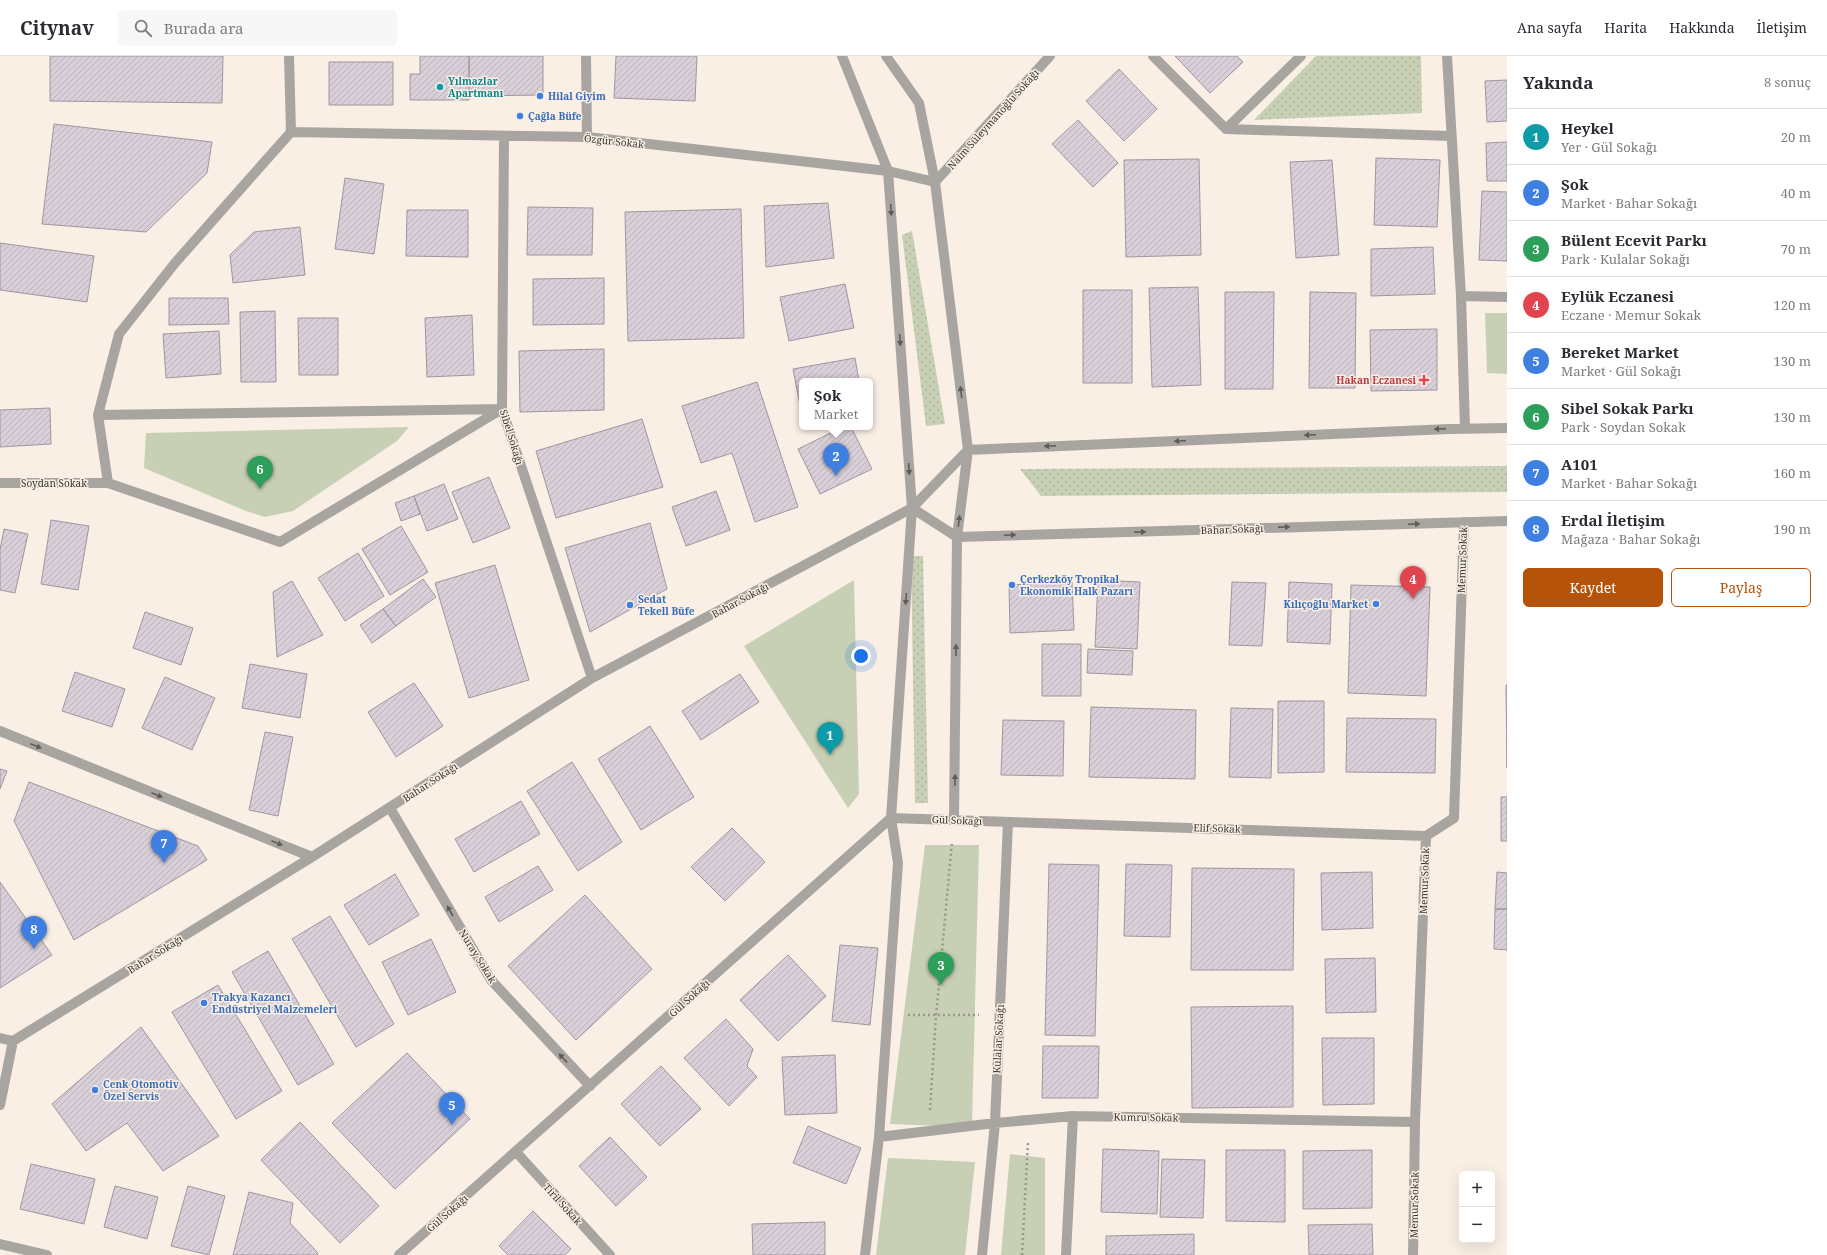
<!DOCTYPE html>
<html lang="tr">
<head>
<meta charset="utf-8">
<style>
	body { margin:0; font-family:"Noto Serif",serif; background:#f7f7f7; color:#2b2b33 }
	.controls { position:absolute; right:12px; bottom:12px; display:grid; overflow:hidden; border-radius:6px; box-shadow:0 4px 16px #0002 }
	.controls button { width:36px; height:36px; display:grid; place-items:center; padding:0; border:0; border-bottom:1px solid #e1e1e2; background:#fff; color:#2b2b33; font:20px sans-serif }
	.you { position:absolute; left:861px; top:600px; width:14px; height:14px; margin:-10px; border:3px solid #fff; border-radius:50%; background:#1a73e8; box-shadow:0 0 0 6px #1a73e833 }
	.badge { display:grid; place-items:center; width:26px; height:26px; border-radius:50%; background:#b45309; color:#fff; font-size:13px; font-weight:700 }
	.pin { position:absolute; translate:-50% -33px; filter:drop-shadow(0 1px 2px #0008) }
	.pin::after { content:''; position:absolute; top:21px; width:14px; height:12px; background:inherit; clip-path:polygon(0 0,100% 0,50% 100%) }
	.popup { position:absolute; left:799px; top:322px; width:74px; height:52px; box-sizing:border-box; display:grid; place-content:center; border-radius:6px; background:#fff; filter:drop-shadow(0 1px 3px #0005); font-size:13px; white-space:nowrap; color:#7c7c81 }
	.popup b { font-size:15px; color:#2b2b33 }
	.popup::after { content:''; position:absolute; left:50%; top:100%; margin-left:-8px; border:8px solid transparent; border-top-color:#fff }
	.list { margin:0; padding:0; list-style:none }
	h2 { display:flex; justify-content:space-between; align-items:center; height:52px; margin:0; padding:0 16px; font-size:17px }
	h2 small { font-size:13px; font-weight:400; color:#7c7c81 }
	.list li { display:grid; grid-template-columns:26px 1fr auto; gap:12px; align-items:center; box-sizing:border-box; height:56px; padding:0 16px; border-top:1px solid #e1e1e2 }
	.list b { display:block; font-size:15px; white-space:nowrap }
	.list p { margin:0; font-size:13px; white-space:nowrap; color:#7c7c81 }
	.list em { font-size:13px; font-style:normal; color:#7c7c81 }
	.actions { display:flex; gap:8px; padding:12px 16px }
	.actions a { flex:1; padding:9px 0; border:1px solid #b45309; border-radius:6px; text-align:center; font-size:14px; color:#b45309 }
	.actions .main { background:#b45309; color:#fff }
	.icon { flex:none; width:22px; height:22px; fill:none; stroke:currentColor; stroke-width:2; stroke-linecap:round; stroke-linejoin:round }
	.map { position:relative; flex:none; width:1507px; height:1199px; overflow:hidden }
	header { display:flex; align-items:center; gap:24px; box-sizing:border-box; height:56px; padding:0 20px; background:#fff; border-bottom:1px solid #e1e1e2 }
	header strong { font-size:19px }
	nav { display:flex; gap:22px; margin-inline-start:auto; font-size:14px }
	.search { width:280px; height:36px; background:#f7f7f7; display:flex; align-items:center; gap:10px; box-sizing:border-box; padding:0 14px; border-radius:6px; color:#7c7c81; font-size:15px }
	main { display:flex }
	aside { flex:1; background:#fff }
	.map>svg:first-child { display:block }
	.grass { fill:url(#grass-dots) }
	.park { fill:#c7d0b5 }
	.building { fill:url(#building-hatch); stroke:#a0969f }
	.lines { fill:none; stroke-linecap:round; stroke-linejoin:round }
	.path { stroke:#9c958d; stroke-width:2.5; stroke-dasharray:2 3; stroke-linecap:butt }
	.minor { stroke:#a8a49f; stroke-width:10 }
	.oneway { fill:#5f5b57 }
	.culture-dot { fill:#0f9aa8; stroke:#f9efe4; stroke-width:1.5 }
	.shop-dot { fill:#3f7fe0; stroke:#f9efe4; stroke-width:1.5 }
	.health-dot { fill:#e0444e; stroke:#f9efe4; stroke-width:1.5 }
	.labels { text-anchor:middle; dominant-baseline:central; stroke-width:3; stroke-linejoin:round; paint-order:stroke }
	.culture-label { font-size:10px; font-weight:bold; fill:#0d838f; stroke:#f9efe4; text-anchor:start }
	.shop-label { font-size:10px; font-weight:bold; fill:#366cbe; stroke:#f9efe4; text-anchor:start }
	.street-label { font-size:10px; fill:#383430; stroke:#f9efe4 }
	.health-label { font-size:10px; font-weight:bold; fill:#be3a42; stroke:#f9efe4; text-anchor:end }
</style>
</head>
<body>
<header>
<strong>Citynav</strong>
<div class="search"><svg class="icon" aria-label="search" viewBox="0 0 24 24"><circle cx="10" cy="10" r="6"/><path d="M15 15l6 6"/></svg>Burada ara</div>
<nav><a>Ana sayfa</a><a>Harita</a><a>Hakkında</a><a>İletişim</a></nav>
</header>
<main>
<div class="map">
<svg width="1507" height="1199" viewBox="0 0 1507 1199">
	<defs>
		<pattern id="grass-dots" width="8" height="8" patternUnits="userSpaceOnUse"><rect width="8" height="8" fill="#c7d0b5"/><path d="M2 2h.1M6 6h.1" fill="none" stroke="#acb39c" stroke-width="1.8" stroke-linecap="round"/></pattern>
		<pattern id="building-hatch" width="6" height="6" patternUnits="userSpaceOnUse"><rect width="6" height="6" fill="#d9cfd9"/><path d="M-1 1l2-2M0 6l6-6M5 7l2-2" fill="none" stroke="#bbb2bb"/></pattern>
	</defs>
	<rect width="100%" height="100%" fill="#f9efe4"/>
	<!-- grass -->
	<path class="grass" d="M 1316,0 L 1421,0 L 1422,57 L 1254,64 Z
		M 912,175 L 945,368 L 926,370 L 902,179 Z
		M 1507,410 L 1507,436 L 1041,440 L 1020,413 Z
		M 911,500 L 923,500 L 928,747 L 915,747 Z"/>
	<!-- park -->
	<path class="park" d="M 1485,257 L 1507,257 L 1507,318 L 1487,317 Z
		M 409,371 L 397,385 L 293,455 L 265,461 L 246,455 L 144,412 L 146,377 Z
		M 854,524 L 859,738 L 848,752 L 744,590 Z
		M 925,789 L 979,789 L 972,1071 L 890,1068 Z
		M 1010,1098 L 1045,1102 L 1045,1199 L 1001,1199 Z
		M 888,1102 L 975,1106 L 965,1199 L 876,1199 Z"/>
	<!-- building -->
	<path class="building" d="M 50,0 L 223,0 L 222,47 L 50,45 Z
		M 420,0 L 469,0 L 469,44 L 410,44 L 410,18 L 420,18 Z
		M 469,0 L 543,0 L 543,39 L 469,40 Z
		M 616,0 L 697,0 L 695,45 L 614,42 Z
		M 1175,0 L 1237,0 L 1243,6 L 1210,37 Z
		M 329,6 L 393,6 L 393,49 L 329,49 Z
		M 1119,13 L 1157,53 L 1124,85 L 1086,45 Z
		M 1507,24 L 1507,65 L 1487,66 L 1485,25 Z
		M 1078,64 L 1118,107 L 1093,131 L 1052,88 Z
		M 54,68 L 212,86 L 207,117 L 146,176 L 42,168 Z
		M 1507,86 L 1507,125 L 1487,125 L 1486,87 Z
		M 1376,102 L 1440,104 L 1437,171 L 1374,169 Z
		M 1199,103 L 1201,199 L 1126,201 L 1124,104 Z
		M 1332,104 L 1339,199 L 1296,202 L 1290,106 Z
		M 345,122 L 384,128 L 374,198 L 335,193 Z
		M 1482,135 L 1507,136 L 1507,205 L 1479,204 Z
		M 828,147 L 834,202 L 766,211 L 764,150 Z
		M 528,151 L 593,152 L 592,199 L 527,199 Z
		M 741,153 L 744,282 L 628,285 L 625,156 Z
		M 407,154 L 468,154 L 468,201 L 406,200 Z
		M 300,171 L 305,219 L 233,227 L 230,199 L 254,176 Z
		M 0,187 L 94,200 L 87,246 L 0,234 Z
		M 1433,191 L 1435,238 L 1371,240 L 1371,193 Z
		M 604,222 L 604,268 L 533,269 L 533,223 Z
		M 845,228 L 854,272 L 789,285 L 780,241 Z
		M 1198,231 L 1201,329 L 1152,331 L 1149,232 Z
		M 1083,234 L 1132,234 L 1132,327 L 1083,327 Z
		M 1225,236 L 1274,236 L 1273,333 L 1225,333 Z
		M 1310,236 L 1356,237 L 1355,332 L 1309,332 Z
		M 169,242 L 228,242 L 229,268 L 169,269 Z
		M 275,255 L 276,326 L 241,326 L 240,256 Z
		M 472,259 L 474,319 L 427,321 L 425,262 Z
		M 298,262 L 338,262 L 338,319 L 299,319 Z
		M 1437,273 L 1437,334 L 1371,335 L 1370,274 Z
		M 219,275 L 221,318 L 166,322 L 163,278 Z
		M 604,293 L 604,354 L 520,356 L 519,295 Z
		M 855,302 L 859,325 L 802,325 L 802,349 L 800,349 L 793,313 Z
		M 757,326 L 798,451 L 755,466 L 732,397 L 701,407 L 682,350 Z
		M 50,352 L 51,388 L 0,391 L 0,354 Z
		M 642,363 L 663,431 L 556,462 L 536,395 Z
		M 843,371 L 851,371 L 872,413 L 820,438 L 798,393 Z
		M 489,421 L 510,472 L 473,487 L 452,436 Z
		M 444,428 L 458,463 L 427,475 L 414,440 Z
		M 716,435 L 730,474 L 686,490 L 672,451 Z
		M 414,440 L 420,458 L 401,465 L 395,447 Z
		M 51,464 L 89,470 L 78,534 L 41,528 Z
		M 650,467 L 667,533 L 590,576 L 565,492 Z
		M 401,470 L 428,516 L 390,539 L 362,493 Z
		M 4,473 L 28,478 L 15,537 L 0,534 L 0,494 Z
		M 358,497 L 384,540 L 345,565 L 318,522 Z
		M 495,509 L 529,624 L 469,642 L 435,527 Z
		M 423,523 L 436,541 L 396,570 L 383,553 Z
		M 1098,524 L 1140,526 L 1137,593 L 1095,591 Z
		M 292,525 L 323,579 L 277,601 L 273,536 Z
		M 1072,526 L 1074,574 L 1010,577 L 1009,529 Z
		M 1232,526 L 1266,527 L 1262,590 L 1229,589 Z
		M 1289,526 L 1332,528 L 1330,588 L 1287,586 Z
		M 1351,529 L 1430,531 L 1426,640 L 1348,637 Z
		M 383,553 L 396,570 L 372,587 L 360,569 Z
		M 145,556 L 193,572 L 181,609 L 133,592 Z
		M 1042,588 L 1081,588 L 1081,640 L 1042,640 Z
		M 1088,593 L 1133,595 L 1132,619 L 1087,617 Z
		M 250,608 L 307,618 L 300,662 L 242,652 Z
		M 75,616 L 125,633 L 112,671 L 62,655 Z
		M 740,618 L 759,646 L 701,684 L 682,655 Z
		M 165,621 L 215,642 L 192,694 L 142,672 Z
		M 414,627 L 443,670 L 396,701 L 368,656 Z
		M 1506,629 L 1507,629 L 1507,712 Z
		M 1278,645 L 1324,645 L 1324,716 L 1278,717 Z
		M 1091,651 L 1196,654 L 1195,723 L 1089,721 Z
		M 1231,652 L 1273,653 L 1271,722 L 1229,721 Z
		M 1347,662 L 1436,663 L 1435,717 L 1346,716 Z
		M 1003,664 L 1064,665 L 1063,720 L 1001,719 Z
		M 650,670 L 694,741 L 641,774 L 598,703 Z
		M 265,676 L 293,681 L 278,760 L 249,754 Z
		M 572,706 L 622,786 L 578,815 L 527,735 Z
		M 0,713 L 7,715 L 0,733 Z
		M 29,726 L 198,790 L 207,804 L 74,884 L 14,765 Z
		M 1501,741 L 1507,741 L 1507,785 L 1501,785 Z
		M 521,745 L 540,778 L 474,816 L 455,783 Z
		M 732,772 L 765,806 L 725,845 L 691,811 Z
		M 1049,808 L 1099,809 L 1095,980 L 1045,979 Z
		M 1126,808 L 1172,809 L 1170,881 L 1124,880 Z
		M 538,810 L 553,834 L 499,866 L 485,841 Z
		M 1192,812 L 1294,813 L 1293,914 L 1191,914 Z
		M 1372,816 L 1373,872 L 1322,874 L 1321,817 Z
		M 1497,816 L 1507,817 L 1507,853 L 1495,853 Z
		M 395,818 L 419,859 L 369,889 L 344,849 Z
		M 0,826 L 52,899 L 0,932 Z
		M 585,839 L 652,913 L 576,984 L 508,910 Z
		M 1495,853 L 1507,853 L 1507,894 L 1494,893 Z
		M 330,860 L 394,968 L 356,991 L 292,883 Z
		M 431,883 L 456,936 L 408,959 L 382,906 Z
		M 840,889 L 878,892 L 870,969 L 832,965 Z
		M 268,895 L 334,1008 L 298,1029 L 232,916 Z
		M 788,899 L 826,940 L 778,985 L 740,944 Z
		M 1375,902 L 1376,956 L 1326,957 L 1325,903 Z
		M 218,929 L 282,1035 L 236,1063 L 172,956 Z
		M 1293,950 L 1293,1051 L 1192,1052 L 1191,951 Z
		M 726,963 L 753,993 L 747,1010 L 757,1021 L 729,1050 L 684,1002 Z
		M 141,971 L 219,1080 L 163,1115 L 127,1067 L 86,1095 L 52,1048 Z
		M 1322,982 L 1374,982 L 1374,1048 L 1323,1049 Z
		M 1043,990 L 1099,990 L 1098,1042 L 1042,1042 Z
		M 407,997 L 470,1063 L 395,1133 L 332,1067 Z
		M 835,999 L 837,1057 L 785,1059 L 782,1001 Z
		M 661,1010 L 701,1053 L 660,1090 L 621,1048 Z
		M 300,1066 L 379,1150 L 340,1187 L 261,1104 Z
		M 808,1070 L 861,1092 L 846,1128 L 793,1107 Z
		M 610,1081 L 647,1121 L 616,1150 L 579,1110 Z
		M 1103,1093 L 1159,1095 L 1157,1158 L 1101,1156 Z
		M 1226,1094 L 1285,1094 L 1285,1166 L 1226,1165 Z
		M 1372,1094 L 1372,1152 L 1303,1153 L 1303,1095 Z
		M 1162,1103 L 1205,1104 L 1203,1162 L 1160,1161 Z
		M 31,1108 L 95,1123 L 84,1168 L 20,1153 Z
		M 115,1130 L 158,1141 L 147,1183 L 104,1171 Z
		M 188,1130 L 225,1140 L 209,1199 L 171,1190 Z
		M 249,1136 L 293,1147 L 290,1167 L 318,1197 L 317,1199 L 233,1199 Z
		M 533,1155 L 571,1193 L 565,1199 L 508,1199 L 499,1190 Z
		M 825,1166 L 825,1199 L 753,1199 L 752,1168 Z
		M 1372,1168 L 1373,1199 L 1309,1199 L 1308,1169 Z
		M 1194,1178 L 1194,1199 L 1106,1199 L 1106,1180 Z"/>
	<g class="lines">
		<!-- path -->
		<path class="path" d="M 908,959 L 979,959
			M 930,1054 L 936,960 L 952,786
			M 1022,1199 L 1028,1085"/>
		<!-- minor -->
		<path class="minor" d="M 289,0 L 291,76
			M 586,0 L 587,81
			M 842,0 L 888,115 L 912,452 L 891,762 L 898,807 L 879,1081 L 865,1199
			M 886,0 L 919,47 L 935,126 L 968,394 L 957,481 L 954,763
			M 1153,0 L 1226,73 L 1301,0
			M 1447,0 L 1461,240 L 1465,372
			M 1226,73 L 1451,80
			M 291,76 L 175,207 L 119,278 L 98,359 L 108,427 L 280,486 L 502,353
			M 291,76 L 587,81 L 888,115 L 935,126 L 1050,0
			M 504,80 L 502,353 L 592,622
			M 1461,240 L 1507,241
			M 98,359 L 502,353
			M 0,427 L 108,427
			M 912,452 L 957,481 L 1507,465
			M 0,675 L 312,801
			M 390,752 L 491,924 L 590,1030
			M 0,982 L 13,985
			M 0,1049 L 13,985 L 312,801 L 592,622 L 912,452 L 968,394 L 1449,373 L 1507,372
			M 879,1081 L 995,1067 L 1073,1060 L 1415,1066
			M 517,1097 L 610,1199
			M 0,1188 L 47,1199
			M 399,1199 L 891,762 L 1426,780
			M 982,1199 L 995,1067 L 1008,766
			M 1066,1199 L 1073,1060
			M 1413,1199 L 1415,1066 L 1426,780 L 1454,762 L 1464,466"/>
	</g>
	<!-- one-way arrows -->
	<defs><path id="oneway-solid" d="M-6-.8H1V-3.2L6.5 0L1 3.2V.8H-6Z"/></defs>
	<g class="oneway">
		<use href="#oneway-solid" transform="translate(891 154) rotate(86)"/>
		<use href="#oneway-solid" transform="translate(900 284) rotate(86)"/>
		<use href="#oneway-solid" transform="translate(961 336) rotate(-97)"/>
		<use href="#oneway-solid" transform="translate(1440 373) rotate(177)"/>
		<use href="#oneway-solid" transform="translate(1310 379) rotate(177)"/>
		<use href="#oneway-solid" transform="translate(1180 385) rotate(177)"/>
		<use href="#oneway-solid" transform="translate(1050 390) rotate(177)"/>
		<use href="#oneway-solid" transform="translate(909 413) rotate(86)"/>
		<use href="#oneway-solid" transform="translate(959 465) rotate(-83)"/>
		<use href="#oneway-solid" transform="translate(1414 468) rotate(-2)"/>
		<use href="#oneway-solid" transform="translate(1284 471) rotate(-2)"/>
		<use href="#oneway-solid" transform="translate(1140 476) rotate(-2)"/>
		<use href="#oneway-solid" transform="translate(1010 479) rotate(-2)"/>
		<use href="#oneway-solid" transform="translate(906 543) rotate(94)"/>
		<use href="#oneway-solid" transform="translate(956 594) rotate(-89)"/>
		<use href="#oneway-solid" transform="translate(36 690) rotate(22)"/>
		<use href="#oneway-solid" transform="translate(955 724) rotate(-89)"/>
		<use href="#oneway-solid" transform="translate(157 739) rotate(22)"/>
		<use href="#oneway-solid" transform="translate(277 787) rotate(22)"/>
		<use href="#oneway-solid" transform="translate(450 855) rotate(-120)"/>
		<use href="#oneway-solid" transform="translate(563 1002) rotate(-133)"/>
	</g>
	<!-- markers -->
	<circle class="culture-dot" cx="440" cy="31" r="4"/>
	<g class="shop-dot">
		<circle cx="540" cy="40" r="4"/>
		<circle cx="520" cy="60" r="4"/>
		<circle cx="1012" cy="529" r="4"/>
		<circle cx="1376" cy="548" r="4"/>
		<circle cx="630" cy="549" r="4"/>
		<circle cx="204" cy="947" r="4"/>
		<circle cx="95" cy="1034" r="4"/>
	</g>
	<path class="health-dot" d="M1422 318h4v4h4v4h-4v4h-4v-4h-4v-4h4z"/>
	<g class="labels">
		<!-- culture labels -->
		<g class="culture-label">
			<text x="448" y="25">Yılmazlar<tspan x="448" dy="12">Apartmanı</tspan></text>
		</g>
		<!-- shop labels -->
		<g class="shop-label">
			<text x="548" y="40">Hilal Giyim</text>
			<text x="528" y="60">Çağla Büfe</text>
			<text x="1020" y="523">Çerkezköy Tropikal<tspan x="1020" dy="12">Ekonomik Halk Pazarı</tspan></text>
			<text x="638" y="543">Sedat<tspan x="638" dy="12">Tekell Büfe</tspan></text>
			<text x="1368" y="548" text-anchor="end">Kılıçoğlu Market</text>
			<text x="212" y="941">Trakya Kazancı<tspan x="212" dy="12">Endüstriyel Malzemeleri</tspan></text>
			<text x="103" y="1028">Cenk Otomotiv<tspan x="103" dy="12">Özel Servis</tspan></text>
		</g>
		<!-- street labels -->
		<g class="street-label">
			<text transform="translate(993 63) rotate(-48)">Naim Süleymanoğlu Sokağı</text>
			<text transform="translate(614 85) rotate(6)">Özgür Sokak</text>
			<text transform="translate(512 381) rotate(73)">Sibel Sokağı</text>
			<text x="54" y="427">Soydan Sokak</text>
			<text transform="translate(1232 473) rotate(-2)">Bahar Sokağı</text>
			<text transform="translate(1462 504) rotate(-88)">Memur Sokak</text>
			<text transform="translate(740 544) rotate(-28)">Bahar Sokağı</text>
			<text transform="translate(430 726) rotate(-33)">Bahar Sokağı</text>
			<text transform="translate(957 764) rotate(2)">Gül Sokağı</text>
			<text transform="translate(1217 772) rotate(2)">Elif Sokak</text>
			<text transform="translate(1424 825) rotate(-88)">Memur Sokak</text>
			<text transform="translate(155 898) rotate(-32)">Bahar Sokağı</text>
			<text transform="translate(478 900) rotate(58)">Nuray Sokak</text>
			<text transform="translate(689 942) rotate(-42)">Gül Sokağı</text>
			<text transform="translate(998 983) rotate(-87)">Kulalar Sokağı</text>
			<text transform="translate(1146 1061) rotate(1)">Kumru Sokak</text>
			<text transform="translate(563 1148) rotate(48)">Tiril Sokak</text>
			<text transform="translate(1414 1149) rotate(-89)">Memur Sokak</text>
			<text transform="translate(447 1157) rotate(-41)">Gül Sokağı</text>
		</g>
		<!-- health labels -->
		<g class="health-label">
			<text x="1416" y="324">Hakan Eczanesi</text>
		</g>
	</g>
</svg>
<div class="controls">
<button>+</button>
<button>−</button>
</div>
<div class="you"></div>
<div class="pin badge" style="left:830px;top:699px;background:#0f9aa8">1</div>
<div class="pin badge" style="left:836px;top:420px;background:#3f7fe0">2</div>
<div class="popup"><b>Şok</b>Market</div>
<div class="pin badge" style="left:941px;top:929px;background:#2e9e5b">3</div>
<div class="pin badge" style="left:1413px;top:543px;background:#e0444e">4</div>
<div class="pin badge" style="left:452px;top:1069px;background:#3f7fe0">5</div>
<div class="pin badge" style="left:260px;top:433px;background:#2e9e5b">6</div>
<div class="pin badge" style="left:164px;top:807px;background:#3f7fe0">7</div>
<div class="pin badge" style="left:34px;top:893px;background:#3f7fe0">8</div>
</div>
<aside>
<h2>Yakında<small>8 sonuç</small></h2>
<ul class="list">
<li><span class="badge" style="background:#0f9aa8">1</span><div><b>Heykel</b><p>Yer · Gül Sokağı</p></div><em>20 m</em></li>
<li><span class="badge" style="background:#3f7fe0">2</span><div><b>Şok</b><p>Market · Bahar Sokağı</p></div><em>40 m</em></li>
<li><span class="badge" style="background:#2e9e5b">3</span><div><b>Bülent Ecevit Parkı</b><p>Park · Kulalar Sokağı</p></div><em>70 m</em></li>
<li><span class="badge" style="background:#e0444e">4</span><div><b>Eylük Eczanesi</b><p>Eczane · Memur Sokak</p></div><em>120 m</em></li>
<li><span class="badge" style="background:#3f7fe0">5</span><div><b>Bereket Market</b><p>Market · Gül Sokağı</p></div><em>130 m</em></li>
<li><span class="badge" style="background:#2e9e5b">6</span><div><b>Sibel Sokak Parkı</b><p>Park · Soydan Sokak</p></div><em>130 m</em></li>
<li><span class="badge" style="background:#3f7fe0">7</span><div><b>A101</b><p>Market · Bahar Sokağı</p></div><em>160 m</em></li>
<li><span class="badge" style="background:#3f7fe0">8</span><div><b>Erdal İletişim</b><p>Mağaza · Bahar Sokağı</p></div><em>190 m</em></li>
</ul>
<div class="actions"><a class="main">Kaydet</a><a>Paylaş</a></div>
</aside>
</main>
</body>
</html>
